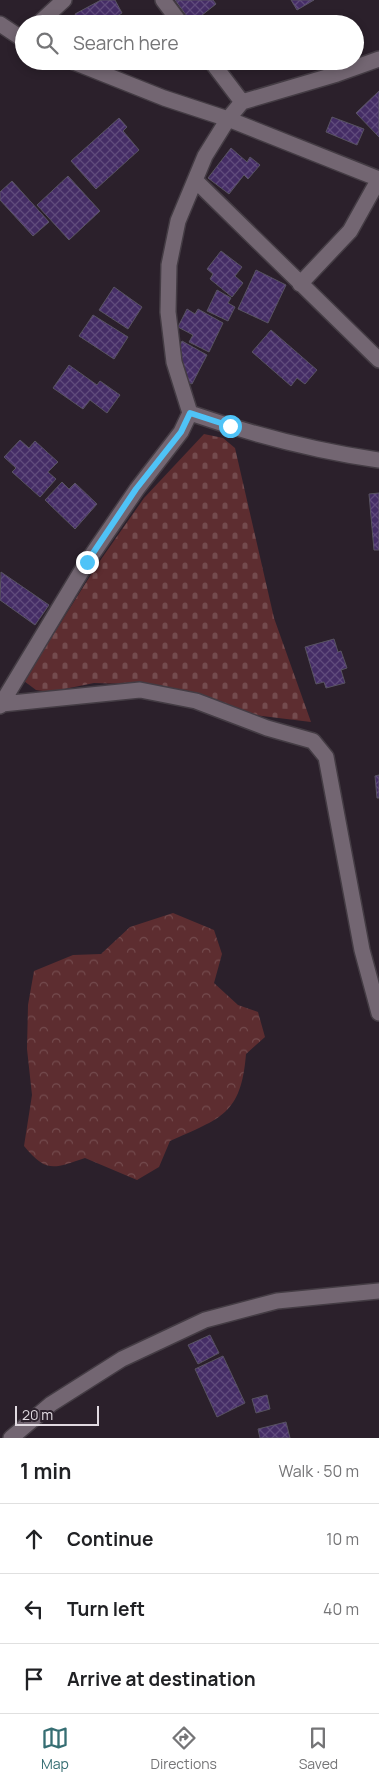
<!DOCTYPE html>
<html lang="en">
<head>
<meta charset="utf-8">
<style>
	body { margin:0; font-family:Manrope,sans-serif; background:#f2f2f2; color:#202124 }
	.scale { position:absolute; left:15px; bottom:12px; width:84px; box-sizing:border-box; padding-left:5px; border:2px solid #e1dae1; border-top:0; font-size:14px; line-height:18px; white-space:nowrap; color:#e1dae1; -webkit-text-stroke:4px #2b202b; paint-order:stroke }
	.stop { position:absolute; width:15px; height:15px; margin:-11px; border:4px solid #4fc3f7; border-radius:50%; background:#fff }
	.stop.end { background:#4fc3f7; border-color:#fff; box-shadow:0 1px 5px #0008 }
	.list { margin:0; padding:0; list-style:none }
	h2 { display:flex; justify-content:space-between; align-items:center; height:65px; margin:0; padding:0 20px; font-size:21px }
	h2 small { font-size:16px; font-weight:400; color:#757577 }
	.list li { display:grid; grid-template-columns:32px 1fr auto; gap:15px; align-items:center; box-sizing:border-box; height:70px; padding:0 20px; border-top:1px solid #e0e0e0 }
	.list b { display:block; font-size:19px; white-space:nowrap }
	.list em { font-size:16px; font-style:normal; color:#757577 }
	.icon { flex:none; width:28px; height:28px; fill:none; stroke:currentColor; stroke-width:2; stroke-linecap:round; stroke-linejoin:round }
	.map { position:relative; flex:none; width:379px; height:1438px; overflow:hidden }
	.search { position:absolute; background:#fff; box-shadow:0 2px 8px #0003; left:15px; right:15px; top:15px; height:55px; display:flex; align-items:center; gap:12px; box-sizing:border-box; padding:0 18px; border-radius:28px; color:#757577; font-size:19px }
	.sheet { height:275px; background:#fff }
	nav { display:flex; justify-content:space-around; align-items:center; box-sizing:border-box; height:70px; border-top:1px solid #e0e0e0; background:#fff; font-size:14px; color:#757577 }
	nav a { display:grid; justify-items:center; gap:2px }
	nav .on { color:#366e73 }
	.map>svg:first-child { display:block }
	.forest { fill:url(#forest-crowns) }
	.cemetery { fill:url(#cemetery-stones) }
	.building { fill:url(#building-cross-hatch); stroke:#585362 }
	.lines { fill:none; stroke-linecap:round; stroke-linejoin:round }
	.minor-casing { stroke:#443c44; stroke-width:18 }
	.minor { stroke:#736672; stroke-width:15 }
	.route { stroke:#4fc3f7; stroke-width:6 }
</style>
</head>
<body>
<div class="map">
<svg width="379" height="1438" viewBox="0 0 379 1438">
	<defs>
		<pattern id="forest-crowns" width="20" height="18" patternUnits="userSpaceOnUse" patternTransform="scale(1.25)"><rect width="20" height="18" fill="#5d2d30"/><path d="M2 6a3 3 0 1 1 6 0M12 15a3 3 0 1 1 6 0" fill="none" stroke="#744b4e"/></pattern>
		<pattern id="cemetery-stones" width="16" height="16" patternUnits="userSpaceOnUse" patternTransform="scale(1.25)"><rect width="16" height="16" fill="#5d2d30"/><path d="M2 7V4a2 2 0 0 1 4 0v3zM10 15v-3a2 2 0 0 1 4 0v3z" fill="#744b4e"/></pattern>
		<pattern id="building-cross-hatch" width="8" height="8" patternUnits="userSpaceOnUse" patternTransform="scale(1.25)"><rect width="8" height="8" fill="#452d66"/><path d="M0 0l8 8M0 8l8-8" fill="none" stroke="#604b7c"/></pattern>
	</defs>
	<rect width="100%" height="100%" fill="#2b202b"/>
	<!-- forest -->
	<path class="forest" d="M 173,913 L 214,930 L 222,954 L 214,983 L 238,1005 L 258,1012 L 265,1037 L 246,1054 C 241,1115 221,1118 170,1141 L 159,1167 L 137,1180 L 85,1158 C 54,1168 47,1174 24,1146 L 32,1095 L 27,1049 L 28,1005 L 34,971 L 73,955 L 101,954 L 130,927 Z"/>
	<!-- cemetery -->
	<path class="cemetery" d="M 204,434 L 223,438 L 235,448 L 274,618 L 311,722 L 247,714 L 129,684 L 94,683 L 50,692 L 36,690 L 24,681 L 97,565 L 144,498 Z"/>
	<!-- building -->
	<path class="building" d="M 101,0 L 115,0 L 122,13 L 112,19 L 114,24 L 80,24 L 75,14 Z
		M 175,0 L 213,0 L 216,4 L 192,23 Z
		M 291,0 L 314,0 L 297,10 Z
		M 379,91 L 379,137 L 356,113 Z
		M 332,117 L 364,129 L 357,145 L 326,132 Z
		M 119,118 L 127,127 L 123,131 L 139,150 L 96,189 L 71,161 Z
		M 231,148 L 247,162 L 250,157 L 260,165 L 248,179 L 244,175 L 229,194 L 208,178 Z
		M 68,176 L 100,211 L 69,240 L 37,205 Z
		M 12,181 L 49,222 L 33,236 L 0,200 L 0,192 Z
		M 221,251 L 242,267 L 235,276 L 243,283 L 232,297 L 210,279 L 213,274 L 207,269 Z
		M 256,270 L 286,285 L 268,323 L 238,309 Z
		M 114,287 L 142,307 L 128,329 L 99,310 Z
		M 217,290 L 231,298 L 228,303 L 235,307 L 228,321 L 207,311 Z
		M 187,309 L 195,314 L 198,309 L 223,323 L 209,352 L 189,342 L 193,335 L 178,327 Z
		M 93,315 L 128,337 L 114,359 L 79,336 Z
		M 271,330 L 317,370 L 305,384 L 297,378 L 291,386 L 252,352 Z
		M 182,341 L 207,355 L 192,384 L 186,381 L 179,348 Z
		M 69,365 L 97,385 L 100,381 L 120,395 L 107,413 L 90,400 L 83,409 L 53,388 Z
		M 20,440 L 29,448 L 35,441 L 58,462 L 48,472 L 56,479 L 40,497 L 12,472 L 16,468 L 4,457 Z
		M 62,482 L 69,489 L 75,483 L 97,504 L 75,529 L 45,500 Z
		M 379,493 L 379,550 L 374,550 L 369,494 Z
		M 1,572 L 49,605 L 35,625 L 0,600 Z
		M 334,639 L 338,652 L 341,651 L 347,668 L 341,670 L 345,683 L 326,688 L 324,682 L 316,684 L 305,647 Z
		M 379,775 L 379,798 L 377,798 L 375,776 Z
		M 210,1335 L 219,1353 L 198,1364 L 188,1345 Z
		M 223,1356 L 245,1403 L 217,1417 L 195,1369 Z
		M 267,1395 L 270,1409 L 256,1413 L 252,1399 Z
		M 286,1422 L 290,1438 L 260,1438 L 258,1429 Z"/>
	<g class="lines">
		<!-- minor casing -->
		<g class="minor-casing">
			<path id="minor" d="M 163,0 L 181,24
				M 0,24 L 24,40
				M 38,24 L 64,0
				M 71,61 L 164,98 L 228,119 L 379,179
				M 211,61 L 242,102
				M 195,180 L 379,360
				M 300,284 L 350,231 L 379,179
				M 190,413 C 251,434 315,451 379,460
				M 2,704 L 140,690 L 196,701 L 267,728 L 313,741 L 326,757 L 362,950 L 379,1013
				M 0,706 L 87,562 L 137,489 L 181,432 L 190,413 L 174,362 L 168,312 L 169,265 L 178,221 L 205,156 L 228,119 L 242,102 L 337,74 L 379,59
				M 11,1438 L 51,1404 L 122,1359 L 205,1320 L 277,1301 L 379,1291"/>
		</g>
		<!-- minor -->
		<use href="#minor" class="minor"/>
	</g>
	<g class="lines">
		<!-- route -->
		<path class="route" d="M 87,562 L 136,489 L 181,432 L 190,413 L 230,426"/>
	</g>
</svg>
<div class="scale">20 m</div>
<div class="stop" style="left:230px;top:426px"></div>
<div class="stop end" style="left:87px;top:562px"></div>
<div class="search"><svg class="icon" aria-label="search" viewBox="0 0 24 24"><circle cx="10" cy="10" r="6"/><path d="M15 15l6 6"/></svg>Search here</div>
</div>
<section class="sheet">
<h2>1 min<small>Walk · 50 m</small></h2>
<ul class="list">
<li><svg class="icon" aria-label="ahead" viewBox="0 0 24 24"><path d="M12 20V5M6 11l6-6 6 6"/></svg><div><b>Continue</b></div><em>10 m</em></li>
<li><svg class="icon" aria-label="left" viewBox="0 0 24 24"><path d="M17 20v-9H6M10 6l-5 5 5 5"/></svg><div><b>Turn left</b></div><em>40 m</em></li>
<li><svg class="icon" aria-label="arrive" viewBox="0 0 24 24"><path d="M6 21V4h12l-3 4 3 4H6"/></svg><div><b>Arrive at destination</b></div></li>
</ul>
</section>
<nav>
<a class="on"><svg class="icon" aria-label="map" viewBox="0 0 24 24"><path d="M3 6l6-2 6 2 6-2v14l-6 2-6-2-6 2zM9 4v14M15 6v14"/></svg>Map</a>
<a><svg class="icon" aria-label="directions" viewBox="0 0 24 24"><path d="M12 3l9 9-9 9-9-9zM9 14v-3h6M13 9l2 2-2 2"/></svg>Directions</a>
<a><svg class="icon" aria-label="saved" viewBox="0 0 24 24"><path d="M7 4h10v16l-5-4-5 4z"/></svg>Saved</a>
</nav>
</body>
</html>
